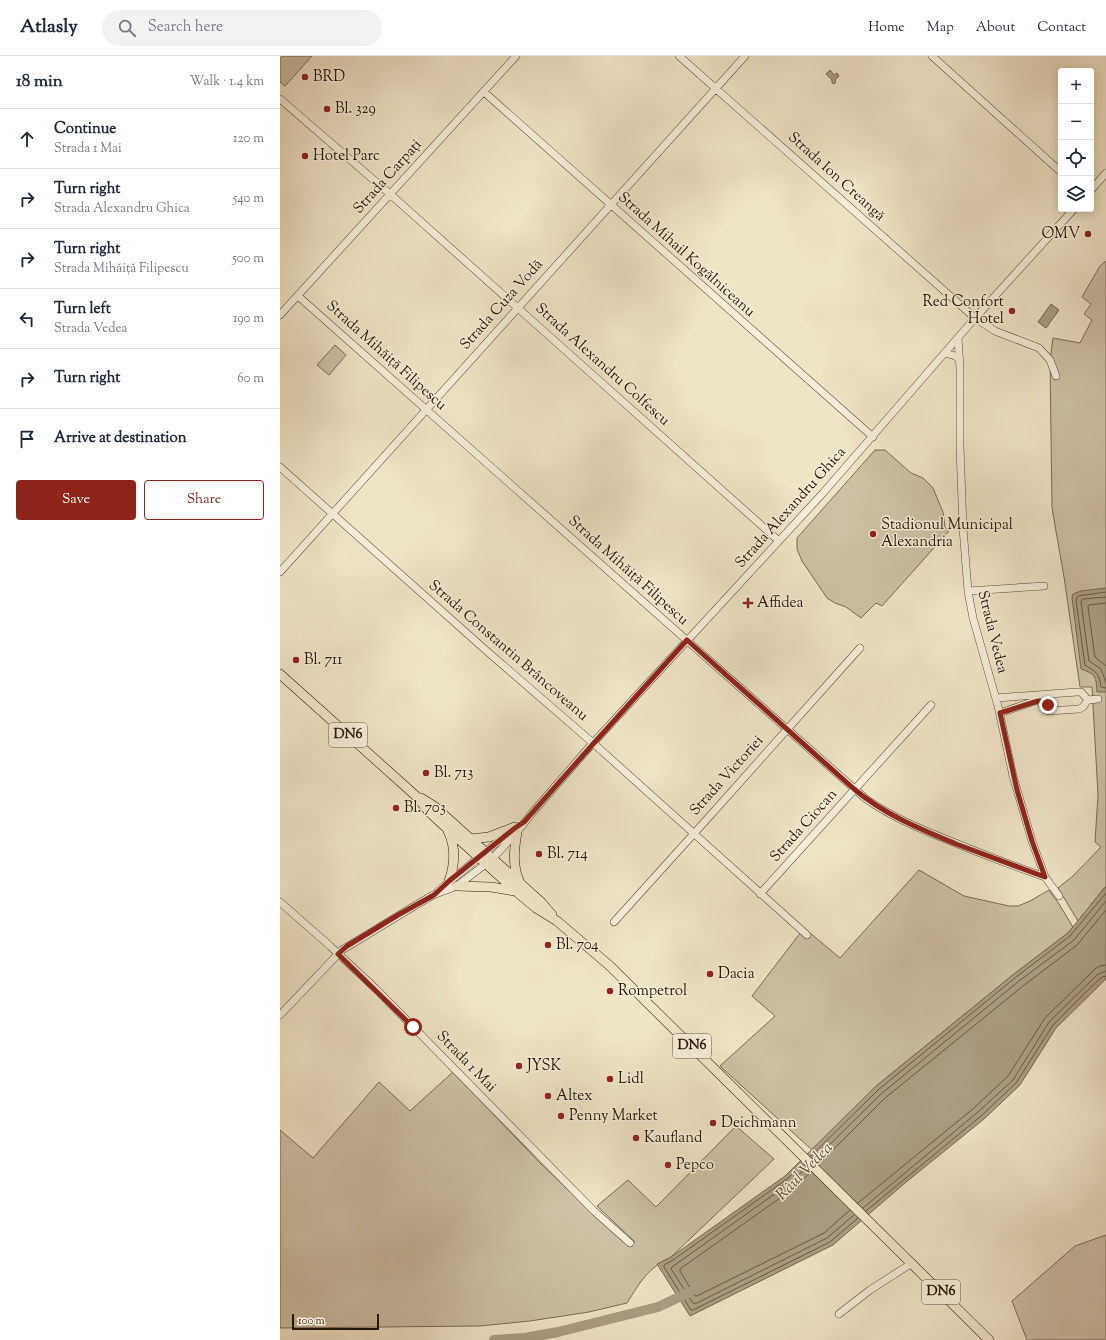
<!DOCTYPE html>
<html lang="en">
<head>
<meta charset="utf-8">
<style>
	body { margin:0; font-family:"Sorts Mill Goudy",serif; background:#f2f2f3; color:#1f2937 }
	.controls { position:absolute; right:12px; top:12px; display:grid; overflow:hidden; border-radius:4px; box-shadow:0 2px 10px #0003 }
	.controls button { width:36px; height:36px; display:grid; place-items:center; padding:0; border:0; border-bottom:1px solid #e0e1e3; background:#fff; color:#1f2937; font:20px sans-serif }
	.scale { position:absolute; left:12px; bottom:10px; width:87px; box-sizing:border-box; padding-left:4px; border:2px solid #261708; border-top:0; font-size:11px; line-height:14px; white-space:nowrap; color:#261708; -webkit-text-stroke:3px #f4edda; paint-order:stroke }
	.stop { position:absolute; width:12px; height:12px; margin:-9px; border:3px solid #8f2418; border-radius:50%; background:#fff }
	.stop.end { background:#8f2418; border-color:#fff; box-shadow:0 1px 4px #0008 }
	.list { margin:0; padding:0; list-style:none }
	h2 { display:flex; justify-content:space-between; align-items:center; height:52px; margin:0; padding:0 16px; font-size:17px }
	h2 small { font-size:13px; font-weight:400; color:#747a83 }
	.list li { display:grid; grid-template-columns:26px 1fr auto; gap:12px; align-items:center; box-sizing:border-box; height:60px; padding:0 16px; border-top:1px solid #e0e1e3 }
	.list b { display:block; font-size:15px; white-space:nowrap }
	.list p { margin:0; font-size:13px; white-space:nowrap; color:#747a83 }
	.list em { font-size:13px; font-style:normal; color:#747a83 }
	.actions { display:flex; gap:8px; padding:12px 16px }
	.actions a { flex:1; padding:9px 0; border:1px solid #8f2418; border-radius:4px; text-align:center; font-size:14px; color:#8f2418 }
	.actions .main { background:#8f2418; color:#fff }
	.icon { flex:none; width:22px; height:22px; fill:none; stroke:currentColor; stroke-width:2; stroke-linecap:round; stroke-linejoin:round }
	.map { position:relative; flex:none; width:826px; height:1284px; overflow:hidden }
	header { display:flex; align-items:center; gap:24px; box-sizing:border-box; height:56px; padding:0 20px; background:#fff; border-bottom:1px solid #e0e1e3 }
	header strong { font-size:19px }
	nav { display:flex; gap:22px; margin-inline-start:auto; font-size:14px }
	.search { width:280px; height:36px; background:#f2f2f3; display:flex; align-items:center; gap:10px; box-sizing:border-box; padding:0 14px; border-radius:22px; color:#747a83; font-size:15px }
	main { display:flex }
	aside { flex:1; background:#fff }
	.map>svg:first-child { display:block }
	.green { fill:#ccc1a6; stroke:#796c57 }
	.water { fill:#aa9e85; stroke:#756853 }
	.lines { fill:none; stroke-linecap:round; stroke-linejoin:round }
	.shore { stroke:#685a46; stroke-width:1 }
	.river { stroke:#aa9e85; stroke-width:10 }
	.minor-casing { stroke:#584a38; stroke-width:8 }
	.major-casing { stroke:#261708; stroke-width:10 }
	.minor { stroke:#f4edda; stroke-width:7 }
	.major { stroke:#eee4c6; stroke-width:9 }
	.route { stroke:#8f2418; stroke-width:5 }
	.poi-dot { fill:#8f2418; stroke:#f4edda; stroke-width:1.5 }
	.labels { text-anchor:middle; dominant-baseline:central; stroke-width:3; stroke-linejoin:round; paint-order:stroke }
	.shield { fill:#f4edda; stroke:#645747; stroke-width:1 }
	.shield-label { font-size:14px; font-weight:bold; fill:#261708 }
	.poi-label { font-size:15px; fill:#261708; stroke:#f4edda; text-anchor:start }
	.street-label { font-size:15px; fill:#261708; stroke:#f4edda }
	.water-label { font-size:16px; font-style:italic; fill:#5b4d3a; stroke:#f4edda }
</style>
</head>
<body>
<header>
<strong>Atlasly</strong>
<div class="search"><svg class="icon" aria-label="search" viewBox="0 0 24 24"><circle cx="10" cy="10" r="6"/><path d="M15 15l6 6"/></svg>Search here</div>
<nav><a>Home</a><a>Map</a><a>About</a><a>Contact</a></nav>
</header>
<main>
<aside>
<h2>18 min<small>Walk · 1.4 km</small></h2>
<ul class="list">
<li><svg class="icon" aria-label="ahead" viewBox="0 0 24 24"><path d="M12 20V5M6 11l6-6 6 6"/></svg><div><b>Continue</b><p>Strada 1 Mai</p></div><em>120 m</em></li>
<li><svg class="icon" aria-label="right" viewBox="0 0 24 24"><path d="M7 20v-9h11M14 6l5 5-5 5"/></svg><div><b>Turn right</b><p>Strada Alexandru Ghica</p></div><em>540 m</em></li>
<li><svg class="icon" aria-label="right" viewBox="0 0 24 24"><path d="M7 20v-9h11M14 6l5 5-5 5"/></svg><div><b>Turn right</b><p>Strada Mihăiță Filipescu</p></div><em>500 m</em></li>
<li><svg class="icon" aria-label="left" viewBox="0 0 24 24"><path d="M17 20v-9H6M10 6l-5 5 5 5"/></svg><div><b>Turn left</b><p>Strada Vedea</p></div><em>190 m</em></li>
<li><svg class="icon" aria-label="right" viewBox="0 0 24 24"><path d="M7 20v-9h11M14 6l5 5-5 5"/></svg><div><b>Turn right</b></div><em>60 m</em></li>
<li><svg class="icon" aria-label="arrive" viewBox="0 0 24 24"><path d="M6 21V4h12l-3 4 3 4H6"/></svg><div><b>Arrive at destination</b></div></li>
</ul>
<div class="actions"><a class="main">Save</a><a>Share</a></div>
</aside>
<div class="map">
<svg width="826" height="1284" viewBox="0 0 826 1284">
	<rect width="100%" height="100%" fill="#eee4c6"/>
	<filter id="stains"><feTurbulence type="fractalNoise" baseFrequency=".005" numOctaves="4"/><feColorMatrix values="0 0 0 0 .2 0 0 0 0 .09 0 0 0 0 .02 0 0 0 .5 -.17"/></filter>
	<radialGradient id="worn" r=".72"><stop offset=".6" stop-color="#630" stop-opacity="0"/><stop offset="1" stop-color="#630" stop-opacity=".3"/></radialGradient>
	<!-- green -->
	<path class="green" d="M 2,0 L 32,0 L 5,30 L 0,26 L 0,2 Z
		M 826,205 L 826,830 L 798,865 L 778,832 L 793,820 L 821,791 L 815,786 L 818,739 L 812,631 L 800,631 L 784,521 L 772,452 L 770,304 L 773,282 L 800,287 L 812,264 L 804,258 L 811,248 L 802,241 L 820,210 Z
		M 55,289 L 66,299 L 49,319 L 37,309 Z
		M 595,394 L 605,394 L 631,417 L 643,422 L 653,432 L 663,456 L 665,471 L 669,475 L 602,550 L 596,547 L 581,562 L 566,551 L 555,547 L 547,542 L 522,505 L 517,493 L 517,482 Z
		M 639,814 L 684,840 L 729,850 L 738,850 L 750,845 L 769,834 L 779,848 L 793,871 L 788,877 L 734,918 L 595,1031 L 532,1094 L 440,1010 L 495,960 L 472,940 L 524,872 L 560,902 Z
		M 173,1016 L 261,1108 L 347,1189 L 355,1186 L 317,1150 L 348,1124 L 376,1151 L 456,1070 L 494,1103 L 391,1201 C 367,1213 361,1225 347,1247 L 309,1256 L 250,1265 L 200,1270 L 0,1272 L 0,1074 L 33,1102 L 99,1026 L 130,1055 Z
		M 826,1179 L 826,1284 L 747,1284 L 732,1245 L 795,1190 Z"/>
	<!-- water -->
	<path class="water" d="M 550,14 L 554,19 L 557,17 L 559,20 L 555,24 L 556,26 L 554,28 L 552,27 L 552,24 L 546,18 Z
		M 771,248 L 779,254 L 766,272 L 758,266 Z
		M 826,532 L 826,636 L 817,636 C 816,621 816,618 801,613 L 792,542 L 793,538 L 801,535 Z
		M 826,830 L 826,923 L 776,972 L 740,1029 L 704,1063 L 625,1127 L 553,1189 L 410,1260 L 377,1208 L 391,1201 L 505,1120 L 595,1031 L 734,918 L 788,877 Z"/>
	<g class="lines">
		<!-- shore -->
		<path class="shore" d="M 826,536 L 798,540 L 797,541 L 796,545 L 805,609 C 816,616 819,616 821,631 L 826,632
			M 826,541 L 803,543 L 801,546 L 809,605 L 821,613 L 826,627
			M 826,547 L 809,549 L 808,551 L 815,601 L 826,610
			M 531,1100 L 598,1034 L 736,921 L 790,880 L 826,837
			M 534,1104 L 601,1038 L 739,925 L 794,884 L 826,845
			M 523,1108 L 507,1123 L 393,1204 L 384,1209 L 384,1211 L 411,1254 L 413,1254 L 550,1186 L 578,1162
			M 539,1108 L 605,1042 L 743,930 L 797,889 L 826,854
			M 526,1112 L 510,1127 L 392,1211 L 391,1213 L 413,1247 L 415,1248 L 547,1182 L 574,1159
			M 531,1116 L 514,1132 L 400,1213 L 400,1215 L 415,1240 L 417,1240 L 544,1177 L 570,1154
			M 578,1147 L 694,1052 L 728,1020 L 765,962 L 815,913 L 820,910 L 826,909
			M 583,1152 L 698,1056 L 733,1024 L 769,966 L 818,918 L 826,915
			M 586,1155 L 701,1060 L 736,1027 L 773,969 L 812,930 L 822,921 L 826,920"/>
		<!-- river -->
		<path class="river" d="M 214,1284 L 245,1282 L 278,1276 L 378,1251 L 410,1236"/>
		<!-- minor casing -->
		<g class="minor-casing">
			<path id="minor" d="M 399,0 L 695,262 L 715,275 L 759,292 L 770,304 L 776,320
				M 652,0 L 781,116
				M 204,36 L 593,381
				M 0,43 L 110,138 L 499,485
				M 811,134 L 826,117
				M 18,240 L 586,743 C 613,762 643,774 673,786 C 704,799 734,810 765,821
				M 0,259 L 236,0
				M 678,282 L 680,313 L 680,391 L 683,472 L 688,535 L 693,562 L 718,650 L 733,720 L 752,785 L 765,821 L 779,840
				M 665,297 L 675,300 L 680,304
				M 0,411 L 209,597 L 313,687 L 527,879
				M 0,516 L 465,0
				M 688,535 L 764,530
				M761 646a4 4 0 1 1 8 0a4 4 0 1 1-8 0Z
				M 716,642 L 797,636 L 801,636 L 808,644 L 818,643
				M 765,650 L 766,654 L 769,655 L 799,653 L 803,651 L 808,644
				M 720,657 L 755,645 L 761,645
				M 158,835 L 232,774
				M 480,838 L 651,649
				M 0,846 L 50,890 L 96,933 L 314,1155 L 350,1187
				M 334,866 L 428,762 L 580,592
				M 0,959 L 62,894 L 136,849 L 153,839 L 177,830 L 212,803 L 237,776 L 252,757 L 313,687 L 543,437 L 695,262 L 794,153
				M 559,1258 L 590,1234 L 632,1207"/>
		</g>
		<!-- major casing -->
		<g class="major-casing">
			<path id="major" d="M 0,618 L 136,740 L 149,756 L 238,837 L 256,852 L 277,865 L 330,910 L 709,1284
				M 141,742 L 154,750 L 261,846 L 272,859
				M 168,775 C 176,791 175,808 169,825
				M 237,776 C 234,794 232,810 240,827
				M 190,783 L 209,781 L 235,771
				M 177,830 L 211,831 L 235,835"/>
		</g>
		<!-- minor -->
		<use href="#minor" class="minor"/>
		<!-- major -->
		<use href="#major" class="major"/>
	</g>
	<g class="lines">
		<!-- route -->
		<path class="route" d="M 133,971 L 58,898 L 67,890 L 118,859 L 154,839 L 169,825 L 235,772 L 244,766 L 314,687 L 407,584 L 574,733 C 605,759 640,773 676,788 C 705,799 735,810 765,821 L 752,785 L 737,734 L 720,657 L 758,645 L 761,645 L 763,650 L 768,649"/>
	</g>
	<!-- markers -->
	<g class="poi-dot">
		<circle cx="25" cy="21" r="4"/>
		<circle cx="47" cy="53" r="4"/>
		<circle cx="25" cy="100" r="4"/>
		<circle cx="808" cy="178" r="4"/>
		<circle cx="732" cy="255" r="4"/>
		<circle cx="593" cy="478" r="4"/>
		<path d="M466 541h4v4h4v4h-4v4h-4v-4h-4v-4h4z"/>
		<circle cx="16" cy="604" r="4"/>
		<circle cx="146" cy="717" r="4"/>
		<circle cx="116" cy="752" r="4"/>
		<circle cx="259" cy="798" r="4"/>
		<circle cx="268" cy="889" r="4"/>
		<circle cx="430" cy="918" r="4"/>
		<circle cx="330" cy="935" r="4"/>
		<circle cx="239" cy="1010" r="4"/>
		<circle cx="330" cy="1023" r="4"/>
		<circle cx="268" cy="1040" r="4"/>
		<circle cx="281" cy="1060" r="4"/>
		<circle cx="433" cy="1067" r="4"/>
		<circle cx="356" cy="1082" r="4"/>
		<circle cx="388" cy="1109" r="4"/>
	</g>
	<g class="labels">
		<!-- shield labels -->
		<g class="shield">
			<rect x="49" y="667" width="38" height="24" rx="3"/>
			<rect x="393" y="978" width="38" height="24" rx="3"/>
			<rect x="642" y="1224" width="38" height="24" rx="3"/>
		</g>
		<g class="shield-label">
			<text x="68" y="679">DN6</text>
			<text x="412" y="990">DN6</text>
			<text x="661" y="1236">DN6</text>
		</g>
		<!-- poi labels -->
		<g class="poi-label">
			<text x="33" y="21">BRD</text>
			<text x="55" y="53">Bl. 329</text>
			<text x="33" y="100">Hotel Parc</text>
			<text x="800" y="178" text-anchor="end">OMV</text>
			<text x="724" y="246" text-anchor="end">Red Confort<tspan x="724" dy="17">Hotel</tspan></text>
			<text x="601" y="469">Stadionul Municipal<tspan x="601" dy="17">Alexandria</tspan></text>
			<text x="477" y="547">Affidea</text>
			<text x="24" y="604">Bl. 711</text>
			<text x="154" y="717">Bl. 713</text>
			<text x="124" y="752">Bl. 703</text>
			<text x="267" y="798">Bl. 714</text>
			<text x="276" y="889">Bl. 704</text>
			<text x="438" y="918">Dacia</text>
			<text x="338" y="935">Rompetrol</text>
			<text x="247" y="1010">JYSK</text>
			<text x="338" y="1023">Lidl</text>
			<text x="276" y="1040">Altex</text>
			<text x="289" y="1060">Penny Market</text>
			<text x="441" y="1067">Deichmann</text>
			<text x="364" y="1082">Kaufland</text>
			<text x="396" y="1109">Pepco</text>
		</g>
		<!-- street labels -->
		<g class="street-label">
			<text transform="translate(108 121) rotate(-48)">Strada Carpați</text>
			<text transform="translate(556 121) rotate(42)">Strada Ion Creangă</text>
			<text transform="translate(406 199) rotate(42)">Strada Mihail Kogălniceanu</text>
			<text transform="translate(222 249) rotate(-48)">Strada Cuza Vodă</text>
			<text transform="translate(106 300) rotate(42)">Strada Mihăiță Filipescu</text>
			<text transform="translate(322 309) rotate(42)">Strada Alexandru Colfescu</text>
			<text transform="translate(511 452) rotate(-48)">Strada Alexandru Ghica</text>
			<text transform="translate(348 515) rotate(42)">Strada Mihăiță Filipescu</text>
			<text transform="translate(712 576) rotate(76)">Strada Vedea</text>
			<text transform="translate(228 595) rotate(41)">Strada Constantin Brâncoveanu</text>
			<text transform="translate(447 720) rotate(-48)">Strada Victoriei</text>
			<text transform="translate(524 770) rotate(-48)">Strada Ciocan</text>
			<text transform="translate(186 1006) rotate(46)">Strada 1 Mai</text>
		</g>
		<!-- water labels -->
		<g class="water-label">
			<text transform="translate(525 1116) rotate(-46)">Râul Vedea</text>
		</g>
	</g>
	<rect width="100%" height="100%" filter="url(#stains)"/>
	<rect width="100%" height="100%" fill="url(#worn)"/>
</svg>
<div class="controls">
<button>+</button>
<button>−</button>
<button><svg class="icon" aria-label="locate" viewBox="0 0 24 24"><circle cx="12" cy="12" r="6"/><path d="M12 2v4M12 18v4M2 12h4M18 12h4"/></svg></button>
<button><svg class="icon" aria-label="layers" viewBox="0 0 24 24"><path d="M12 4l9 5-9 5-9-5zM3 14l9 5 9-5"/></svg></button>
</div>
<div class="scale">100 m</div>
<div class="stop" style="left:133px;top:971px"></div>
<div class="stop end" style="left:768px;top:649px"></div>
</div>
</main>
</body>
</html>
